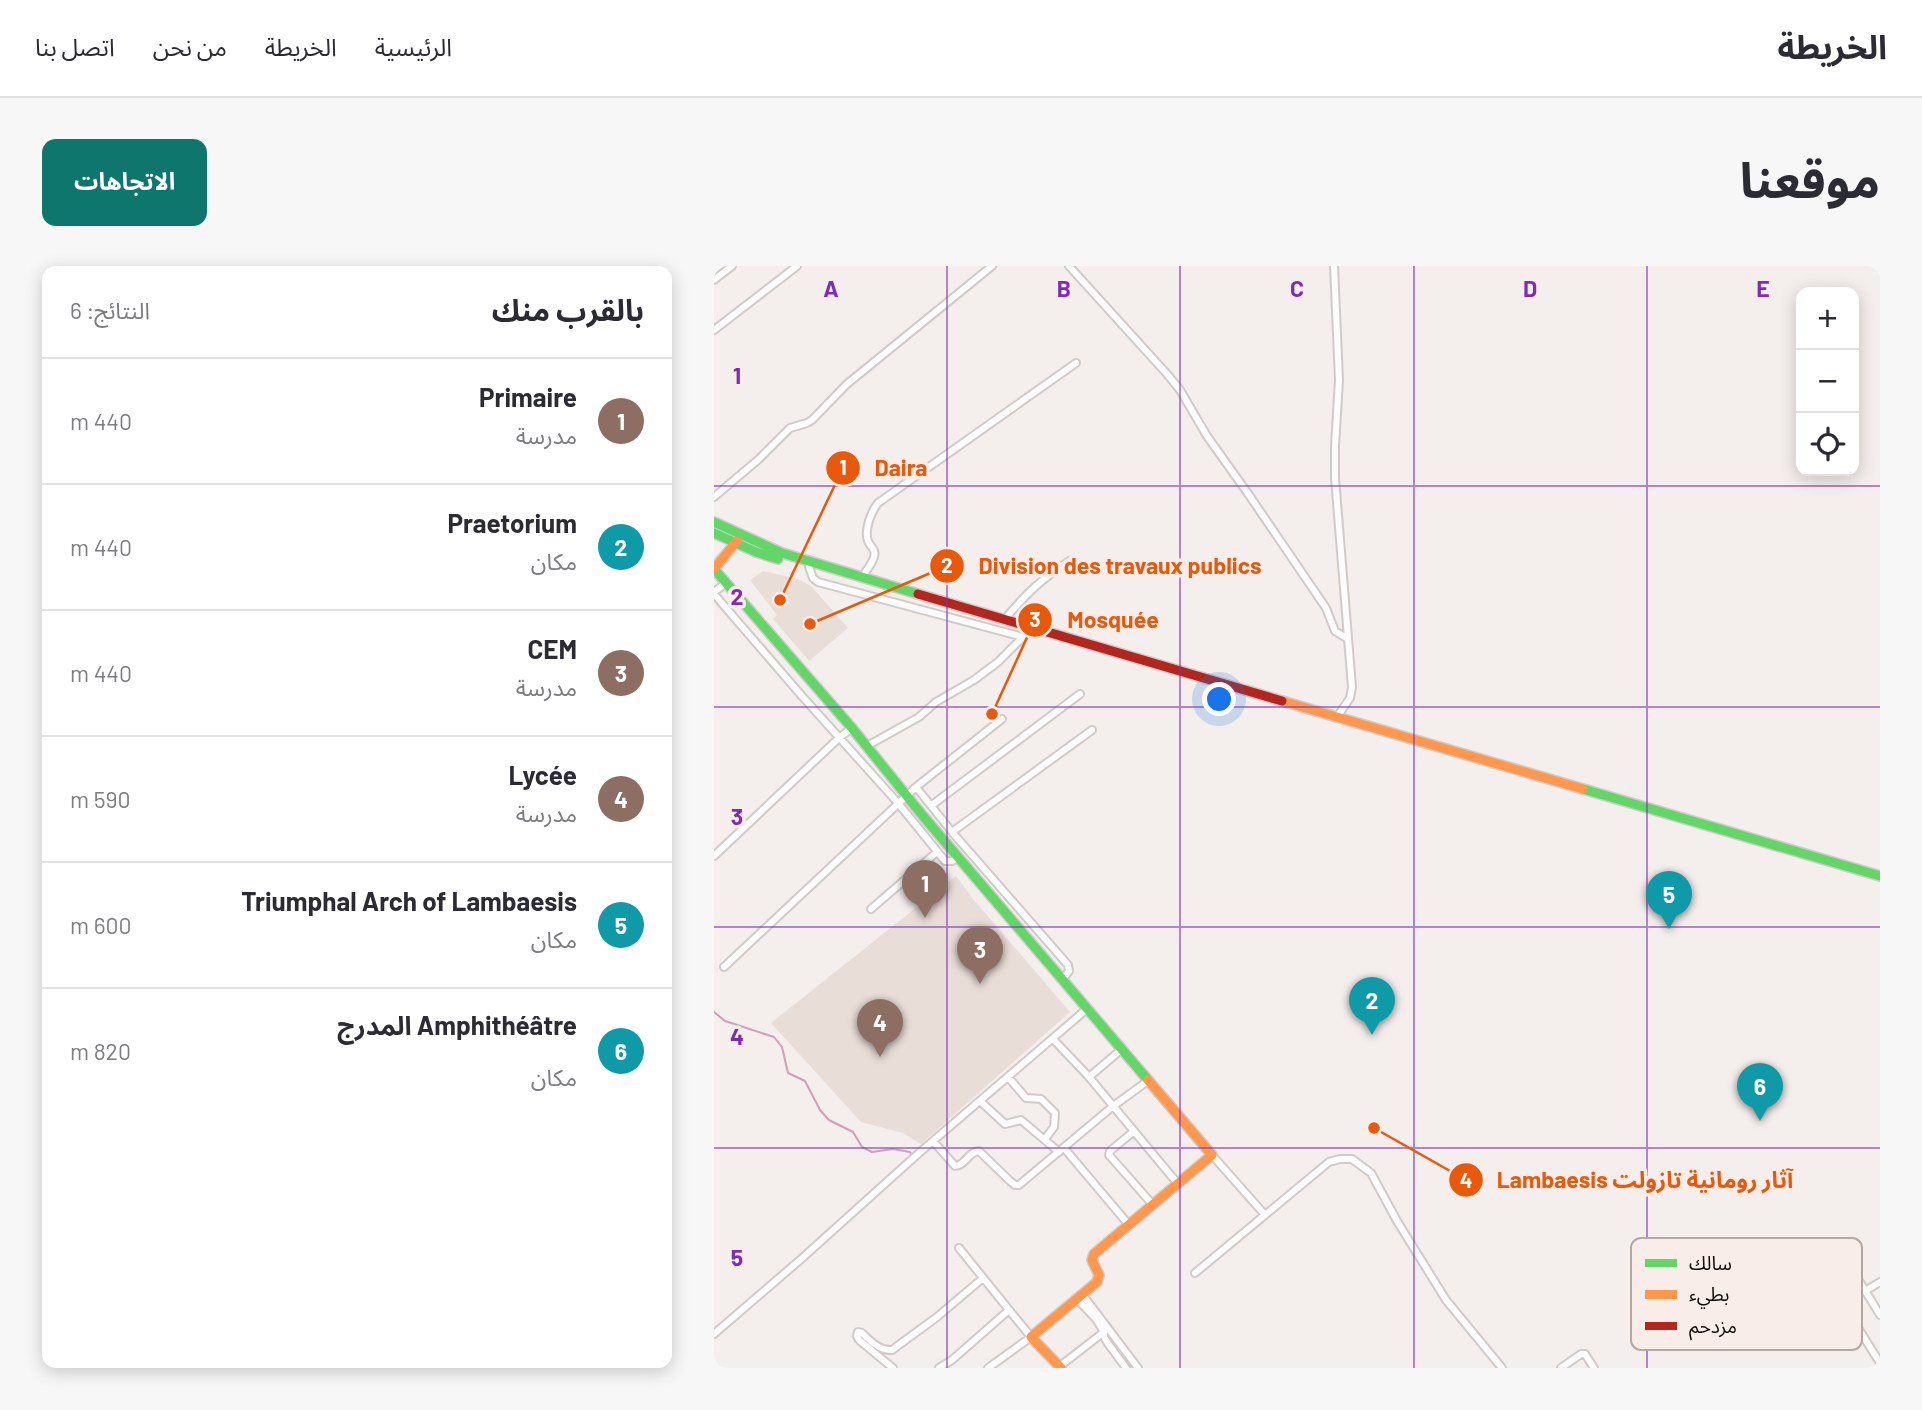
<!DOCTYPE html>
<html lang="ar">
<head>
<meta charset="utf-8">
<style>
	body { margin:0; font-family:Barlow,"Noto Sans Arabic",sans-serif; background:#f7f7f7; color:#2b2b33; direction:rtl }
	.controls { position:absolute; right:21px; top:21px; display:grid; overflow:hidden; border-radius:14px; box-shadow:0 4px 18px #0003 }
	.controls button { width:63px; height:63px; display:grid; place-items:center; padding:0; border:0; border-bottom:2px solid #e1e1e2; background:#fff; color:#2b2b33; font:35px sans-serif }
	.you { position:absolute; left:506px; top:434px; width:24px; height:24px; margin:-18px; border:5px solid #fff; border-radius:50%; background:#1a73e8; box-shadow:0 0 0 10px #1a73e833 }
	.badge { display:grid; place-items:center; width:46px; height:46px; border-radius:50%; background:#0f766e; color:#fff; font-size:23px; font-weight:700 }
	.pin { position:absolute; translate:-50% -58px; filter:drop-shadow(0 2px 4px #0008) }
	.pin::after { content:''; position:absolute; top:37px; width:24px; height:21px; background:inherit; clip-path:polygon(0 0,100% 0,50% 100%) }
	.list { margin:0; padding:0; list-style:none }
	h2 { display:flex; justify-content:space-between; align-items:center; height:91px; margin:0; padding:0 28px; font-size:30px }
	h2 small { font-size:23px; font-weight:400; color:#7c7c81 }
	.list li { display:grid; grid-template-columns:46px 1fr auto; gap:21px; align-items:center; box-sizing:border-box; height:126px; padding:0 28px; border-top:2px solid #e1e1e2 }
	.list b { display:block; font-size:26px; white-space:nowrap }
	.list p { margin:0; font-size:23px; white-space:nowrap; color:#7c7c81 }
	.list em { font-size:23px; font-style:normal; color:#7c7c81 }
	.icon { flex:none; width:38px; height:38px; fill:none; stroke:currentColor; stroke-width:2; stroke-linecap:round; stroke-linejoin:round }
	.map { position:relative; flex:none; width:1166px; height:1102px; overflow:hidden; direction:ltr; border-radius:14px }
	header { display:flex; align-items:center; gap:42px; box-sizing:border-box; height:98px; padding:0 35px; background:#fff; border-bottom:2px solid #e1e1e2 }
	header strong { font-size:33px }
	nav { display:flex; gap:38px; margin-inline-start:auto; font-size:24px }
	.intro { display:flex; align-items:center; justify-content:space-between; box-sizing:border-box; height:168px; padding:0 42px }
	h1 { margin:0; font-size:49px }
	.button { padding:18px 32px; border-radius:14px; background:#0f766e; color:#fff; font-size:24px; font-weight:700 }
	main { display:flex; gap:42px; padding:0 42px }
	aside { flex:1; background:#fff; border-radius:14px; box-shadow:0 4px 18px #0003 }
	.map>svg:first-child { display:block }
	.built { fill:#e9ddd7 }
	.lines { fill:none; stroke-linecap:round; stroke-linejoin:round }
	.stream { stroke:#cfa0ba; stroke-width:2 }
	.street-casing { stroke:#d0cbc9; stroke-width:10 }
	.fast-casing { stroke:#d0cbc9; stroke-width:12 }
	.slow-casing { stroke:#d0cbc9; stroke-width:12 }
	.jam-casing { stroke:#d0cbc9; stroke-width:12 }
	.street { stroke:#fdfcfc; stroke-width:6 }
	.fast { stroke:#63d668; stroke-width:9 }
	.slow { stroke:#ff974d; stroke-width:9 }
	.jam { stroke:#b3261e; stroke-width:9 }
	.grid { fill:none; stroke:#7b2cbf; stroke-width:2; stroke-opacity:0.55 }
	.key { fill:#f8ede8; stroke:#b2a9a5; stroke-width:2 }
	.key-label { font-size:19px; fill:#0e0b09 }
	.grid-label { font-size:23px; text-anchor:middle; font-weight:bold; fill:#7b2cbf; stroke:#f8ede8; stroke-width:7; stroke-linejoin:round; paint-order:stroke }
	.leader { fill:none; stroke:#e8590c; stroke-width:2.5 }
	.callout-dot { fill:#e8590c; stroke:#f8ede8; stroke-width:2.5 }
	.mark-label { font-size:21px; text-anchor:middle; font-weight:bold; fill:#fff }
	.callout-label { font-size:23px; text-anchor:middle; font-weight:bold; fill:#e8590c; stroke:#f8ede8; stroke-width:7; stroke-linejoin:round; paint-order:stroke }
</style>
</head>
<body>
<header>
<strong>الخريطة</strong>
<nav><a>الرئيسية</a><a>الخريطة</a><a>من نحن</a><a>اتصل بنا</a></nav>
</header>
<div class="intro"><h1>موقعنا</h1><a class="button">الاتجاهات</a></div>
<main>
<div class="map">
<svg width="1166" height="1102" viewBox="0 0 1166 1102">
	<rect width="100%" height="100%" fill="#f4eeec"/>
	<!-- built -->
	<path class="built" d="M 49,305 L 84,313 L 97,320 L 134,362 L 95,395 L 59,353 L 63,349 L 36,314 Z
		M 242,610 L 259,633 L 356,746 L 207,878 L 189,867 L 147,856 L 57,757 Z"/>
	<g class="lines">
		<!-- stream -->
		<path class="stream" d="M 0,746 L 11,755 L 60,771 L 68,781 L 74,807 L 91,815 L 106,844 L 115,854 L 139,866 L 148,881 L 158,886 L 179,883 L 196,886 L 198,889"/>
		<!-- street casing -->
		<g class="street-casing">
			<path id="street" d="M 355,0 L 453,108 L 466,124 L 493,170 L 535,229 L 612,342 L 621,365 L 634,373
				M 620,0 L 625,114 L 621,180 L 621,212 L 638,421 L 636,432 L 623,451
				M 0,14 L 18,0
				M 0,64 L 83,0
				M 0,231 L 45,193 L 76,162 L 93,157 L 98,154 L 133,118 L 278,0
				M 95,301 L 99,312 L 104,316 L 309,371
				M 148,311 C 152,305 158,298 160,291 C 162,283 157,282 154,275 C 150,264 157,246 164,237 L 362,97
				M 0,326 L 12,317
				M 0,328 L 87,429 L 184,537 L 231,595 L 238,595 L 244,591
				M 290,354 C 312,328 328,312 357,294
				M 153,480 L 205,451 L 222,436 L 260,414 L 284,396 L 311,369
				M 202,521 L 238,566 L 354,699 L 355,705 L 349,713
				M 218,539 L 366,428
				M 238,566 L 378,464
				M 0,590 L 126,471 L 138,462
				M 157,643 L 223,586
				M 10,701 L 202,521 L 288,453
				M 339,773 L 375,811 L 464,918
				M 294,811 L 312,832 L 327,833 L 341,847 L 340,861 L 331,873
				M 375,811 L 408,783
				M 266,835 L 291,858 L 307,854 L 345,886
				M 419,866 L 396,885 L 395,889 L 439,939
				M 219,875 L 241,900 C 251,900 255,885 265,885 L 296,915 L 301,919 L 305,919 L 398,841 L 435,814
				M 350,882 L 415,959
				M 498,889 L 551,949
				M 245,982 L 317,1071 L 274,1102
				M 481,1007 L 615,896 L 626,893 L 638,893 L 657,907 L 683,955 L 732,1034 L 788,1102
				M 1151,1025 L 1166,1016
				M 368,1028 L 424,1102
				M 362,1032 L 382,1053 L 390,1066 L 390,1071 L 393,1076 L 412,1102
				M 0,1068 L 86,994 L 205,887 L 374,742
				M 1166,1097 L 1117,1019 L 1116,1015 L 1134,1004 L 1139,1005 L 1166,1049
				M 346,1100 L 390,1066
				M 179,1102 L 145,1074 L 143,1070 L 144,1066 L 148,1067 C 156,1075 166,1085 178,1084 L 223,1051 L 269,1012
				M 225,1102 L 238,1094 L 295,1044
				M 847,1102 L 867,1088 L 871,1088 L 880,1102"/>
		</g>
		<!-- fast casing -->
		<g class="fast-casing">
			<path id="fast" d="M 0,256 L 68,287 L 204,328
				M 0,267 L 42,286 L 64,293
				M 0,303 L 138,462 L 209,550 L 434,814
				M 869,523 L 1166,610"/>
		</g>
		<!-- slow casing -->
		<g class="slow-casing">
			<path id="slow" d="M 0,303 L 23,275
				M 568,435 L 869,523
				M 347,1102 L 317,1071 L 383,1016 L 385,1009 L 378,994 L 380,988 L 498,889 L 434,814"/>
		</g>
		<!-- jam casing -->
		<g class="jam-casing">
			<path id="jam" d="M 204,328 L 568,435"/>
		</g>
		<!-- street -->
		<use href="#street" class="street"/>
		<!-- fast -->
		<use href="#fast" class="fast"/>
		<!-- slow -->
		<use href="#slow" class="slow"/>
		<!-- jam -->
		<use href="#jam" class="jam"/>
	</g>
	<!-- grid -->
	<path class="grid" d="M 233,0 L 233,1102M 466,0 L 466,1102M 700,0 L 700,1102M 933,0 L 933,1102M 0,220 L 1166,220M 0,441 L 1166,441M 0,661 L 1166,661M 0,882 L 1166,882"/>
	<!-- legend -->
	<rect x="917" y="972" width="231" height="112" rx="10" class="key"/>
	<rect x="931" y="993" width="32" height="8" fill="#63d668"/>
	<rect x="931" y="1024" width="32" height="9" fill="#ff974d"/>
	<rect x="931" y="1056" width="32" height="8" fill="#b3261e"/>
	<g class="key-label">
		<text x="975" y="1004">سالك</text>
		<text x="975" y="1035">بطيء</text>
		<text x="975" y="1067">مزدحم</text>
	</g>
	<g class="grid-label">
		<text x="117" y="31">A</text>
		<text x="350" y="31">B</text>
		<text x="583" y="31">C</text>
		<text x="816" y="31">D</text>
		<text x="1049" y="31">E</text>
		<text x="23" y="118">1</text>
		<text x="23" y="339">2</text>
		<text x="23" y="559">3</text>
		<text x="23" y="779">4</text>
		<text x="23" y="1000">5</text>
	</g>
	<!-- callouts -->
	<path class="leader" d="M66 334L129 202M96 358L233 300M278 448L321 354M660 862L752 914"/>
	<g class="callout-dot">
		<circle cx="66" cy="334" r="7"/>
		<circle cx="96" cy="358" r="7"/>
		<circle cx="278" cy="448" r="7"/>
		<circle cx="660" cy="862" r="7"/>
		<circle cx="129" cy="202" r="18"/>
		<circle cx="233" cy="300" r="18"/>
		<circle cx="321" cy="354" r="18"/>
		<circle cx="752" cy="914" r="18"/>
	</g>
	<g class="mark-label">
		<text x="129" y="209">1</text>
		<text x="233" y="307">2</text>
		<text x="321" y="361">3</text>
		<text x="752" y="922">4</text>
	</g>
	<g class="callout-label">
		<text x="187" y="210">Daira</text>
		<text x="406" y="308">Division des travaux publics</text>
		<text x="399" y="362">Mosquée</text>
		<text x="931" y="922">Lambaesis آثار رومانية تازولت</text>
	</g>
</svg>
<div class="controls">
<button>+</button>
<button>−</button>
<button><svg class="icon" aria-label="locate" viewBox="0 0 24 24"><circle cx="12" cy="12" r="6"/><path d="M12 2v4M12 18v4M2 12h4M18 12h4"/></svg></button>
</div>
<div class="you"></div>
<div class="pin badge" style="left:211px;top:652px;background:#8d6e63">1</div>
<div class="pin badge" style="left:658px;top:769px;background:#0f9aa8">2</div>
<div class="pin badge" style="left:266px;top:718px;background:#8d6e63">3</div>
<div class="pin badge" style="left:166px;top:791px;background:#8d6e63">4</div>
<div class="pin badge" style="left:955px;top:663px;background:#0f9aa8">5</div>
<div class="pin badge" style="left:1046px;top:855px;background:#0f9aa8">6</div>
</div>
<aside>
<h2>بالقرب منك<small>النتائج: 6</small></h2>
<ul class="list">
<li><span class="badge" style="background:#8d6e63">1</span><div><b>Primaire</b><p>مدرسة</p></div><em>440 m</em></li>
<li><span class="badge" style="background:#0f9aa8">2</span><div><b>Praetorium</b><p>مكان</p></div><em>440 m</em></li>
<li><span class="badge" style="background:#8d6e63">3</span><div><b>CEM</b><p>مدرسة</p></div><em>440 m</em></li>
<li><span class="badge" style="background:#8d6e63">4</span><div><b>Lycée</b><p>مدرسة</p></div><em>590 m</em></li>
<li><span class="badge" style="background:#0f9aa8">5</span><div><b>Triumphal Arch of Lambaesis</b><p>مكان</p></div><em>600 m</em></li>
<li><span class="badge" style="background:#0f9aa8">6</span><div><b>Amphithéâtre المدرج</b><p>مكان</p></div><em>820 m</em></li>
</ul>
</aside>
</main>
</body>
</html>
